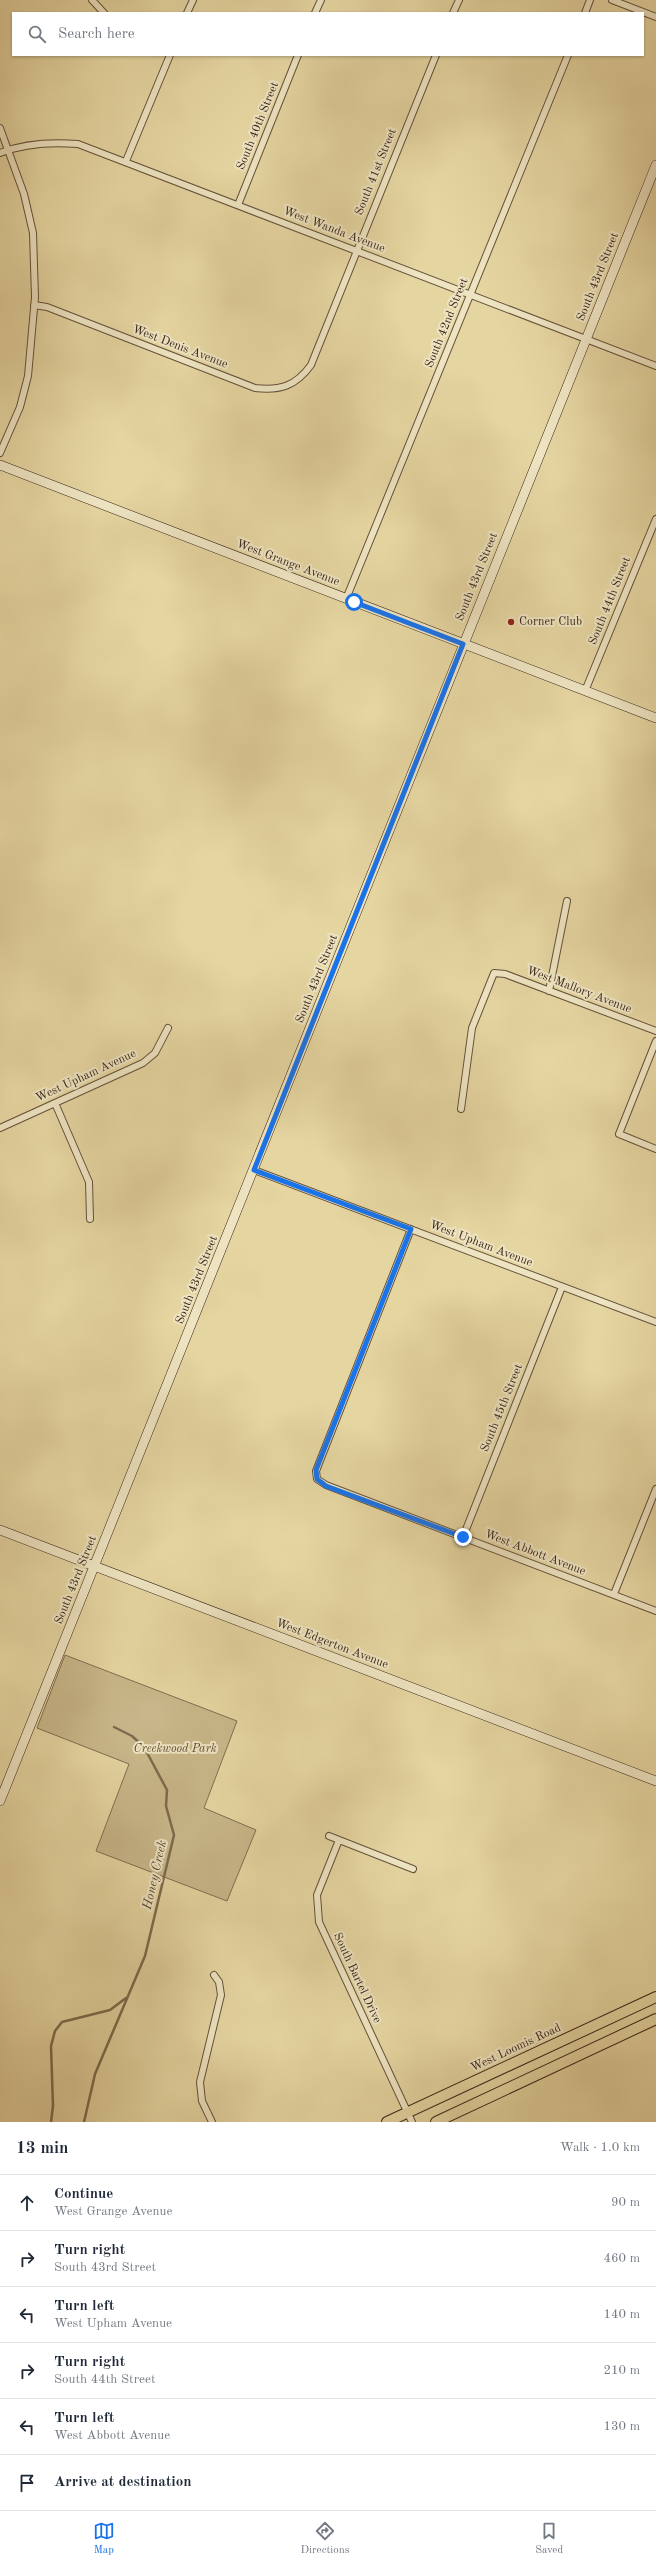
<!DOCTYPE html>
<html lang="en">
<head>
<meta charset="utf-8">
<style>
	body { margin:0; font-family:"Old Standard TT",serif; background:#f2f2f3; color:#1f2937 }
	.stop { position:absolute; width:12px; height:12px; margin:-9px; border:3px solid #1a73e8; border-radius:50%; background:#fff }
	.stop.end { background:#1a73e8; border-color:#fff; box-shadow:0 1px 4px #0008 }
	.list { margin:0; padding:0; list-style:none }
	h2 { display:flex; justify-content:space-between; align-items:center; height:52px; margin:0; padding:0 16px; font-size:17px }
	h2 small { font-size:13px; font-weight:400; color:#747a83 }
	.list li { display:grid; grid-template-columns:26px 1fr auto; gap:12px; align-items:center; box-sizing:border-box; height:56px; padding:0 16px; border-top:1px solid #e0e1e3 }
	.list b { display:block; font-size:15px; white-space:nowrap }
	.list p { margin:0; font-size:13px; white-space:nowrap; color:#747a83 }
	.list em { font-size:13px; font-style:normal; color:#747a83 }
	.icon { flex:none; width:22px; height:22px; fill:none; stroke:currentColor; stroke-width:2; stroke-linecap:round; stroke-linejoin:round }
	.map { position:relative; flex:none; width:656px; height:2122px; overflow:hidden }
	.search { position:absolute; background:#fff; box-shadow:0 1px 3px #0004; left:12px; right:12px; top:12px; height:44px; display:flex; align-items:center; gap:10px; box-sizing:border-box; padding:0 14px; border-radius:0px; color:#747a83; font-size:15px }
	.sheet { height:388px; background:#fff }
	nav { display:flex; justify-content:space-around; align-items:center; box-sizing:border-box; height:56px; border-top:1px solid #e0e1e3; background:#fff; font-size:11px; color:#747a83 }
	nav a { display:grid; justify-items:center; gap:2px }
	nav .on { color:#1a73e8 }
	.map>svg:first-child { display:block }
	.green { fill:#c8b78a; stroke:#806e50 }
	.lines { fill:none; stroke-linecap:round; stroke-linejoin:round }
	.stream { stroke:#7d6b4e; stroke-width:2.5 }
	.street-casing { stroke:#64513a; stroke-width:8 }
	.secondary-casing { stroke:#392517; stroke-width:10 }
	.primary-casing { stroke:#392517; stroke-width:12 }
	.street { stroke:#eee4c2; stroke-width:6 }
	.secondary { stroke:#eee4c2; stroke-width:9 }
	.primary { stroke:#e5d5a1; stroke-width:10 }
	.route { stroke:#1a73e8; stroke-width:5 }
	.poi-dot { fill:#8f2418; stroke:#eee4c2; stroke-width:1.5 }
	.labels { text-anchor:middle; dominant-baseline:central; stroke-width:4; stroke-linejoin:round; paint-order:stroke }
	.street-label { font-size:12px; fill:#392517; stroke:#eee4c2 }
	.poi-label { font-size:12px; fill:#392517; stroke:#eee4c2; text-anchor:start }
	.park-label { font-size:12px; font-style:italic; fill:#5d4a34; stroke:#eee4c2 }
	.water-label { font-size:13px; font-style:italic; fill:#5b4832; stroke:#eee4c2 }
</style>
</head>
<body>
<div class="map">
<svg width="656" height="2122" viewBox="0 0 656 2122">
	<rect width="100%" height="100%" fill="#e5d5a1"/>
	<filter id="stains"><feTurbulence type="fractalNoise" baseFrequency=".005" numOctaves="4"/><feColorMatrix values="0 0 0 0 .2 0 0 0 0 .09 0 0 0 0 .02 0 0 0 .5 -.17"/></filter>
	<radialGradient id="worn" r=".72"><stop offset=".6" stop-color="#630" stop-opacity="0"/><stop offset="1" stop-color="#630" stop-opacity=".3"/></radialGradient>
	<!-- green -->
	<path class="green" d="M 65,1655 L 237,1721 L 204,1808 L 256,1830 L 227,1901 L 96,1851 L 129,1764 L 37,1728 Z"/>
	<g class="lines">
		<!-- stream -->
		<path class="stream" d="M 51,2122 L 53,2106 L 51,2046 L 55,2031 L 62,2022 L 110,2010 L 126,1998
			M 84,2122 L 95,2074 L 145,1956 L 174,1835 L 166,1806 L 167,1790 L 144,1747 L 132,1736 L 114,1727"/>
		<!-- street casing -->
		<g class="street-casing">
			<path id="street" d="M 92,0 L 104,13
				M 612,0 L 656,17
				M 187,13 L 193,0
				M 315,13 L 321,0
				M 453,13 L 459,0
				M 585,13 L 590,0
				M 0,128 L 24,194 L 33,233 L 35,297 L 28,376 L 20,407 L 0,453
				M 0,153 C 25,143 52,142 78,144 L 656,366
				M 126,161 L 170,55
				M 238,205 L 298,55
				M 34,305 L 47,307 L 255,388 C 280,391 296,386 311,365 L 436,55
				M 346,599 L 568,55
				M 585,691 L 656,519
				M 549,991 L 567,901
				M 656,1041 L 619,1134 L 656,1149
				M 55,1103 L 89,1182 L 90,1219
				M 461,1109 L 472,1028 L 494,973 L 505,974 L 656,1031
				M 0,1128 L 143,1063 L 155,1053 L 168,1028
				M 254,1170 L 656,1322
				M 411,1229 L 316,1471 L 317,1479 L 326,1485 L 656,1611
				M 463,1537 L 562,1287
				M 614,1594 L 656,1489
				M 329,1836 L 413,1869
				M 339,1840 L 317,1895 L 319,1922 L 412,2122
				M 212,2122 L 202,2101 L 200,2082 L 221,1995 L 219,1982 L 214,1975"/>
		</g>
		<!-- secondary casing -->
		<g class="secondary-casing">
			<path id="secondary" d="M 0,465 L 656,718
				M 0,1530 L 656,1781
				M 0,1801 L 656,165"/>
		</g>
		<!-- primary casing -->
		<g class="primary-casing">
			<path id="primary" d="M 387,2122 L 656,1997
				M 436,2122 L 656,2019"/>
		</g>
		<!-- street -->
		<use href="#street" class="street"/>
		<!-- secondary -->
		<use href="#secondary" class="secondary"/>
		<!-- primary -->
		<use href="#primary" class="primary"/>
	</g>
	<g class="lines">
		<!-- route -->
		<path class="route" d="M 354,602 L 463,644 L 254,1170 L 411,1229 L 316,1470 L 317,1479 L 326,1486 L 463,1537"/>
	</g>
	<!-- markers -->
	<circle class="poi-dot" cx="511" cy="622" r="4"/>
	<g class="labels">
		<!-- street labels -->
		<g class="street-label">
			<text transform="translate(258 126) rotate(-68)">South 40th Street</text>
			<text transform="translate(376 172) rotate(-68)">South 41st Street</text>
			<text transform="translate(334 230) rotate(21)">West Wanda Avenue</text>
			<text transform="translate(598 277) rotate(-68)">South 43rd Street</text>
			<text transform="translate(447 323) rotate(-68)">South 42nd Street</text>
			<text transform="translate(180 347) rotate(21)">West Denis Avenue</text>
			<text transform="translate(288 563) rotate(21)">West Grange Avenue</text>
			<text transform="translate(477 577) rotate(-68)">South 43rd Street</text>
			<text transform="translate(610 601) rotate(-68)">South 44th Street</text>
			<text transform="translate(317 979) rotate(-68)">South 43rd Street</text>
			<text transform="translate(579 990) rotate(21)">West Mallory Avenue</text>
			<text transform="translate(86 1076) rotate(-25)">West Upham Avenue</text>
			<text transform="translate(481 1244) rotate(21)">West Upham Avenue</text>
			<text transform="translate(197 1280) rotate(-68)">South 43rd Street</text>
			<text transform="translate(502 1408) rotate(-68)">South 45th Street</text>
			<text transform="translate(535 1553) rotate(21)">West Abbott Avenue</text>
			<text transform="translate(76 1580) rotate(-68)">South 43rd Street</text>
			<text transform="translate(332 1644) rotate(21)">West Edgerton Avenue</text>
			<text transform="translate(357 1978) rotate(65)">South Bartel Drive</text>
			<text transform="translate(516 2048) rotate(-25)">West Loomis Road</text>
		</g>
		<!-- poi labels -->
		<g class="poi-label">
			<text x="519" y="622">Corner Club</text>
		</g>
		<!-- park labels -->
		<g class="park-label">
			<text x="175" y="1749">Creekwood Park</text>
		</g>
		<!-- water labels -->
		<g class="water-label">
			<text transform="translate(155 1875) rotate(-77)">Honey Creek</text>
		</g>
	</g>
	<rect width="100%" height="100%" filter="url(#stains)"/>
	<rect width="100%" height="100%" fill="url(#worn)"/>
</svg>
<div class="stop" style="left:354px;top:602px"></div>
<div class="stop end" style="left:463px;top:1537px"></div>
<div class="search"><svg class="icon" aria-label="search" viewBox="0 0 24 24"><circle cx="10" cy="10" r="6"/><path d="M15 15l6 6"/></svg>Search here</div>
</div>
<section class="sheet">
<h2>13 min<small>Walk · 1.0 km</small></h2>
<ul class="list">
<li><svg class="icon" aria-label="ahead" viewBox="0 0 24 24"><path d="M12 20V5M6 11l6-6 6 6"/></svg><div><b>Continue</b><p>West Grange Avenue</p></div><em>90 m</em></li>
<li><svg class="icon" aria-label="right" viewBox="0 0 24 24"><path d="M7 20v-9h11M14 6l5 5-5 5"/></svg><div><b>Turn right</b><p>South 43rd Street</p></div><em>460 m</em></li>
<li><svg class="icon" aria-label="left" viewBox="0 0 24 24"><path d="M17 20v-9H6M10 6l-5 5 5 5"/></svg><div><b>Turn left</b><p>West Upham Avenue</p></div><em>140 m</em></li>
<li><svg class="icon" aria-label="right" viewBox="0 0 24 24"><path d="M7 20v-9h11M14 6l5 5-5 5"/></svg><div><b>Turn right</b><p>South 44th Street</p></div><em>210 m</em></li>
<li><svg class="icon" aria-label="left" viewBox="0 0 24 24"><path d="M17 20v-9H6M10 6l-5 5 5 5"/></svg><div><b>Turn left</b><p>West Abbott Avenue</p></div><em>130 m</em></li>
<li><svg class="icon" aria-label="arrive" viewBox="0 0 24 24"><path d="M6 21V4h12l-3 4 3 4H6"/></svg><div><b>Arrive at destination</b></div></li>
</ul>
</section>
<nav>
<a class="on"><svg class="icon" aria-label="map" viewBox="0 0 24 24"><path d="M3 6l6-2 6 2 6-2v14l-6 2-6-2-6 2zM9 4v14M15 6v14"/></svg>Map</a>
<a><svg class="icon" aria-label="directions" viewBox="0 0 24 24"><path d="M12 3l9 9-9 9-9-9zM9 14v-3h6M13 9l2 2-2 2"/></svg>Directions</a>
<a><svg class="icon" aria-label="saved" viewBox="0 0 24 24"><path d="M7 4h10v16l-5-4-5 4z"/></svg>Saved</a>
</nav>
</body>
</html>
